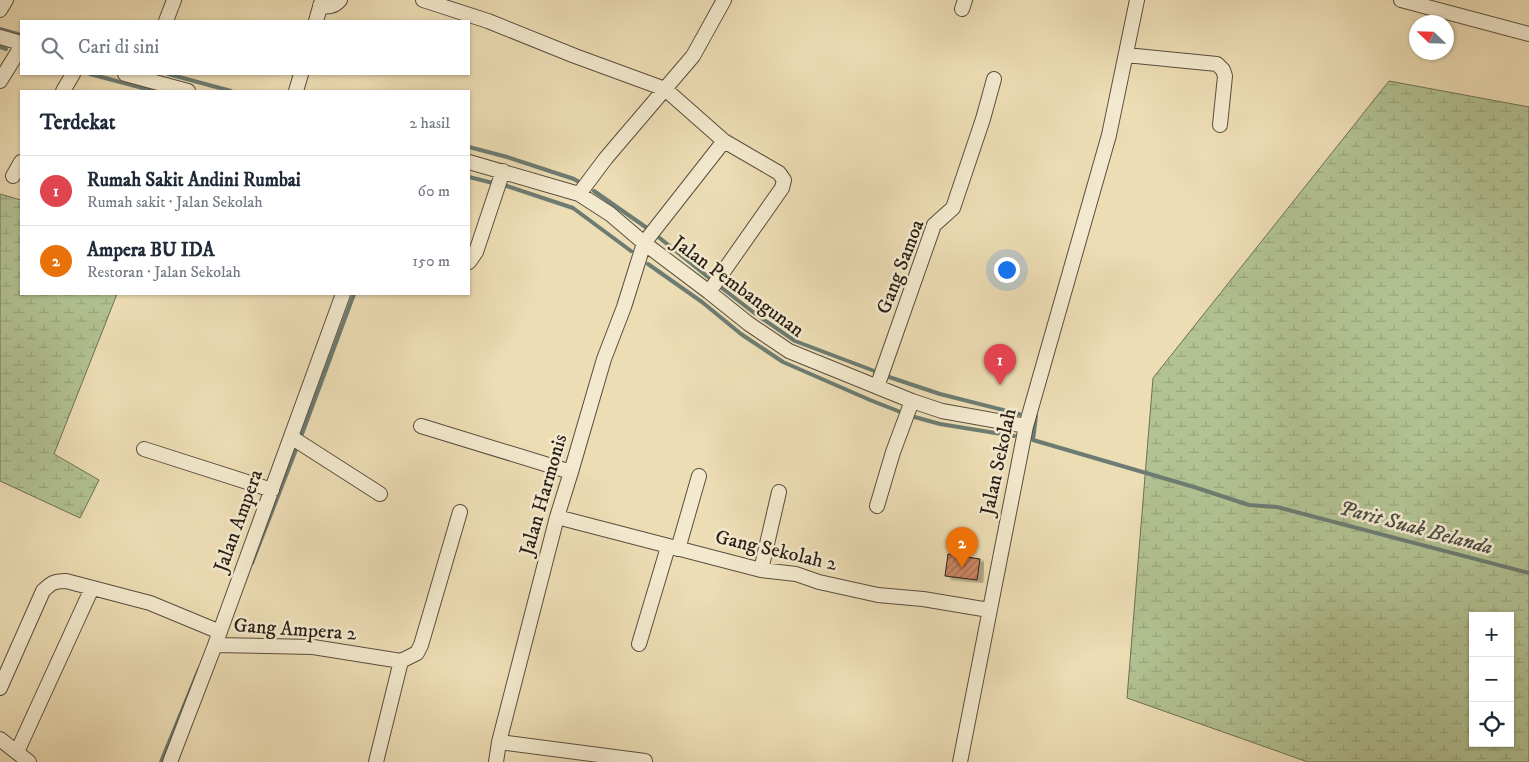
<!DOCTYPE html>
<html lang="id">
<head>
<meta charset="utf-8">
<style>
	body { margin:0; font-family:"IM FELL DW Pica",serif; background:#f2f2f3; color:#1f2937 }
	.controls { position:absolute; right:15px; bottom:15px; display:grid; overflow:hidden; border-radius:0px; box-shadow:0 1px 4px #0004 }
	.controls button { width:45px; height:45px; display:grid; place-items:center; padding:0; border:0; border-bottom:1px solid #e0e1e3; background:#fff; color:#1f2937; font:25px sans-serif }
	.compass { position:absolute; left:1409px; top:15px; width:45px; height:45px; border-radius:50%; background:#fff; box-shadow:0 1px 4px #0004; rotate:293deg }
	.you { position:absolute; left:1006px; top:269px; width:18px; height:18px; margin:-12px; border:4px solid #fff; border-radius:50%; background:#1a73e8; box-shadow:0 0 0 8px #1a73e833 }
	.badge { display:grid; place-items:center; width:32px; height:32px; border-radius:50%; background:#8f2418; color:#fff; font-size:16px; font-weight:700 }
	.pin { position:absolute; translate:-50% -41px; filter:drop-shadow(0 1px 2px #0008) }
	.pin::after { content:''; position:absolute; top:26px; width:18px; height:15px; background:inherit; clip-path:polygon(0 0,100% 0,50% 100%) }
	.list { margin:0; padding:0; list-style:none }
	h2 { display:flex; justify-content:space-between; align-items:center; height:65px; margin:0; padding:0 20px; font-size:21px }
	h2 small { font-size:16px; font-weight:400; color:#747a83 }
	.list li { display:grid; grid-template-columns:32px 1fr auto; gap:15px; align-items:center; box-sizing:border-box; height:70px; padding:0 20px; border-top:1px solid #e0e1e3 }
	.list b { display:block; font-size:19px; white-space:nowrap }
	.list p { margin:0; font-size:16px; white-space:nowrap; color:#747a83 }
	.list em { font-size:16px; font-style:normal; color:#747a83 }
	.icon { flex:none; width:28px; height:28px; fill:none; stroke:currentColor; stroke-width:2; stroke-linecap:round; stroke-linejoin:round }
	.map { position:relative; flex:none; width:1529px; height:762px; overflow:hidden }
	.search { position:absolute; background:#fff; box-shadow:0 1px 4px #0004; left:20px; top:20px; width:450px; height:55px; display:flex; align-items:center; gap:12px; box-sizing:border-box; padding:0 18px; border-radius:0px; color:#747a83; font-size:19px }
	.panel { position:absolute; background:#fff; box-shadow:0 1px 4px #0004; left:20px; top:90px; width:450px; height:205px; border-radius:0px }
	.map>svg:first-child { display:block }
	.wetland { fill:url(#wetland-marsh); stroke:#6d7054; fill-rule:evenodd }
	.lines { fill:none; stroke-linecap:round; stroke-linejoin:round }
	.stream { stroke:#6c7c72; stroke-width:4 }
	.building { fill:url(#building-hatch); stroke:#281e16; filter:url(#shadow) }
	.minor-casing { stroke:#594e3e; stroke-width:16 }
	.minor { stroke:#f3e9ce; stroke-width:14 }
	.labels { text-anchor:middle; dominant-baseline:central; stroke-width:5; stroke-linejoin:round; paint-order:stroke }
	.street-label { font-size:20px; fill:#281e16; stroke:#f3e9ce }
	.water-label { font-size:21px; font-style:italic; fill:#4a4d44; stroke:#f3e9ce }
</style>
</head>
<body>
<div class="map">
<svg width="1529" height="762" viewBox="0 0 1529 762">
	<defs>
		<pattern id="wetland-marsh" width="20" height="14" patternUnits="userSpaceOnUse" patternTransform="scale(1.25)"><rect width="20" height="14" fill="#b2c292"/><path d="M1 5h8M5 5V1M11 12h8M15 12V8" fill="none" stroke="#99a67d"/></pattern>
		<pattern id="building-hatch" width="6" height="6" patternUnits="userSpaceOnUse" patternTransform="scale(1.25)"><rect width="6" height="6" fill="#cd8765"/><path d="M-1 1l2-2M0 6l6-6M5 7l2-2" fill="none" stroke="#a66e52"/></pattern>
		<filter id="shadow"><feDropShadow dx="5.5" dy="3" stdDeviation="1" flood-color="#0004"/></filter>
	</defs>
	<rect width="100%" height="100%" fill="#edddb4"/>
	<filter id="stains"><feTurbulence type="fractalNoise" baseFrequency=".004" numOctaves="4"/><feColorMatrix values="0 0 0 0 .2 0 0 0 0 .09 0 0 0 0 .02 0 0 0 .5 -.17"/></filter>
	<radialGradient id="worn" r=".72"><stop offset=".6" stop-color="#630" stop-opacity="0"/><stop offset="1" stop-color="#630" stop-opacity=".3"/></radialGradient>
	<!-- wetland -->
	<path class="wetland" d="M 1389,81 L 1529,107 L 1529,762 L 1308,762 L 1127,698 L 1153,378 ZM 1473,616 L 1510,616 L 1510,743 L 1473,743 Z
		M 0,194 L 21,200 L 21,294 L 117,294 L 54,454 L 99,480 L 80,518 L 0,481 Z"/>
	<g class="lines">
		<!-- stream -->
		<path class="stream" d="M 0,29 L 21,35
			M 0,47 L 6,49
			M 90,74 L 154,91
			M 168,74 L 231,91
			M 469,147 L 507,157 L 574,179 L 579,182
			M 469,177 L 493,183
			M 507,186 L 573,208 L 631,251
			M 594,191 L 647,228
			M 656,235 L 713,281
			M 648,264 L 702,302 L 741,334 L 783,362 L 870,400 L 903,413
			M 718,285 L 757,315 L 795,341 L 877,372
			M 889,377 L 940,394 L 1019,414
			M 911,416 L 940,424 L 1014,436
			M 1036,416 L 1033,440 L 1194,487 L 1249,505 L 1277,507 L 1529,573
			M 302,434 L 354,294
			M 252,563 L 297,447
			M 161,762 L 199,669"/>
	</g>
	<!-- building -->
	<path class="building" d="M 948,554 L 980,559 L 977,580 L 945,576 Z"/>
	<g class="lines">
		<!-- minor casing -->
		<g class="minor-casing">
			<path id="minor" d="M 423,0 L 488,21 L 575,56 L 665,89 L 724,141 L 779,173 L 784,180 L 782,188 L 709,292
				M 1401,0 L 1529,34
				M 320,6 C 328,7 334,7 340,0
				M 962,9 L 965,0
				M 0,10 L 6,0
				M 166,21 L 174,0
				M 316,21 L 322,0
				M 0,37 L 21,43
				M 1126,55 L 1217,64 L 1223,70 L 1225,76 L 1220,125
				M 125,74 L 188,91
				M 0,81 L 21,47
				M 63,91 L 73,74
				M 296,91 L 301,74
				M 469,162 L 579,194 L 610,214 L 644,243 L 709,292 L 749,324 L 789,351 L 912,401 L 942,411 L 1026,426
				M 13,176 L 21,162
				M 579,194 L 606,158 L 693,56 L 724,0
				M 469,262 L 476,252 L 503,171
				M 877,387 L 934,225 L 953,208 L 983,119 L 994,79
				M 421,426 L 571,472
				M 291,437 L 380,494
				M 144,449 L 272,490
				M 877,506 L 893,452 L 912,401
				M 557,517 L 761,570 L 796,574 L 819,582 L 878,595 L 923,599 L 989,610
				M 678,549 L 699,476
				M 761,570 L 779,492
				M 639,644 L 668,547
				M 215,645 L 313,647 L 401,661 L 376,762
				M 401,661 L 417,653 L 421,645 L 460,512
				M 0,688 L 43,591 C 51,583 54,581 66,581 L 150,603 L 220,632
				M 0,739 L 29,762
				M 499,742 L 645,761
				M 17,752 L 92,588
				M 170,762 L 215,645 L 343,294
				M 496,762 L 499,742 L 557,517 L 571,472 L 604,359 L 624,307 L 644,243 L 724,141
				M 960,762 L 1026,426 L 1109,135 L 1137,0"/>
		</g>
		<!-- minor -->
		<use href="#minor" class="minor"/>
	</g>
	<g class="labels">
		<!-- street labels -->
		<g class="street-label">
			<text transform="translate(901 267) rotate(-69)">Gang Samoa</text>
			<text transform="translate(738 287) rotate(36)">Jalan Pembangunan</text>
			<text transform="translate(999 462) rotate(-78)">Jalan Sekolah</text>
			<text transform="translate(544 495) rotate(-74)">Jalan Harmonis</text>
			<text transform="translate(239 521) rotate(-70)">Jalan Ampera</text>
			<text transform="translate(776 551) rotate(13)">Gang Sekolah 2</text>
			<text transform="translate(295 630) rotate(4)">Gang Ampera 2</text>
		</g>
		<!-- water labels -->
		<g class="water-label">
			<text transform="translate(1416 528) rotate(15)">Parit Suak Belanda</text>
		</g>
	</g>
	<rect width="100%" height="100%" filter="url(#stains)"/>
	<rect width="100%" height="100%" fill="url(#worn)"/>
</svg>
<div class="controls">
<button>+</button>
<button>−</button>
<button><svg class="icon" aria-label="locate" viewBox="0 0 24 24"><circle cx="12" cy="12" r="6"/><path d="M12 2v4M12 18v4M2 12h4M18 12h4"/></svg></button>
</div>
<svg class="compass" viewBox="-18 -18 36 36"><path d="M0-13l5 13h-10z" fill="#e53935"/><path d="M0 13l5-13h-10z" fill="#747a83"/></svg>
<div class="you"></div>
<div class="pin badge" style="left:1000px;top:385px;background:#e0444e">1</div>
<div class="pin badge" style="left:962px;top:568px;background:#e8710a">2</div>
<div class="search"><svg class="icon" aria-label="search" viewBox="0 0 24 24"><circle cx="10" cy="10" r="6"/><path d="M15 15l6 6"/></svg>Cari di sini</div>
<section class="panel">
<h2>Terdekat<small>2 hasil</small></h2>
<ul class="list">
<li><span class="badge" style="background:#e0444e">1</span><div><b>Rumah Sakit Andini Rumbai</b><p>Rumah sakit · Jalan Sekolah</p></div><em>60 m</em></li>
<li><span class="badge" style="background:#e8710a">2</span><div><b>Ampera BU IDA</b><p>Restoran · Jalan Sekolah</p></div><em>150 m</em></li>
</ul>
</section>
</div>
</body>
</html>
